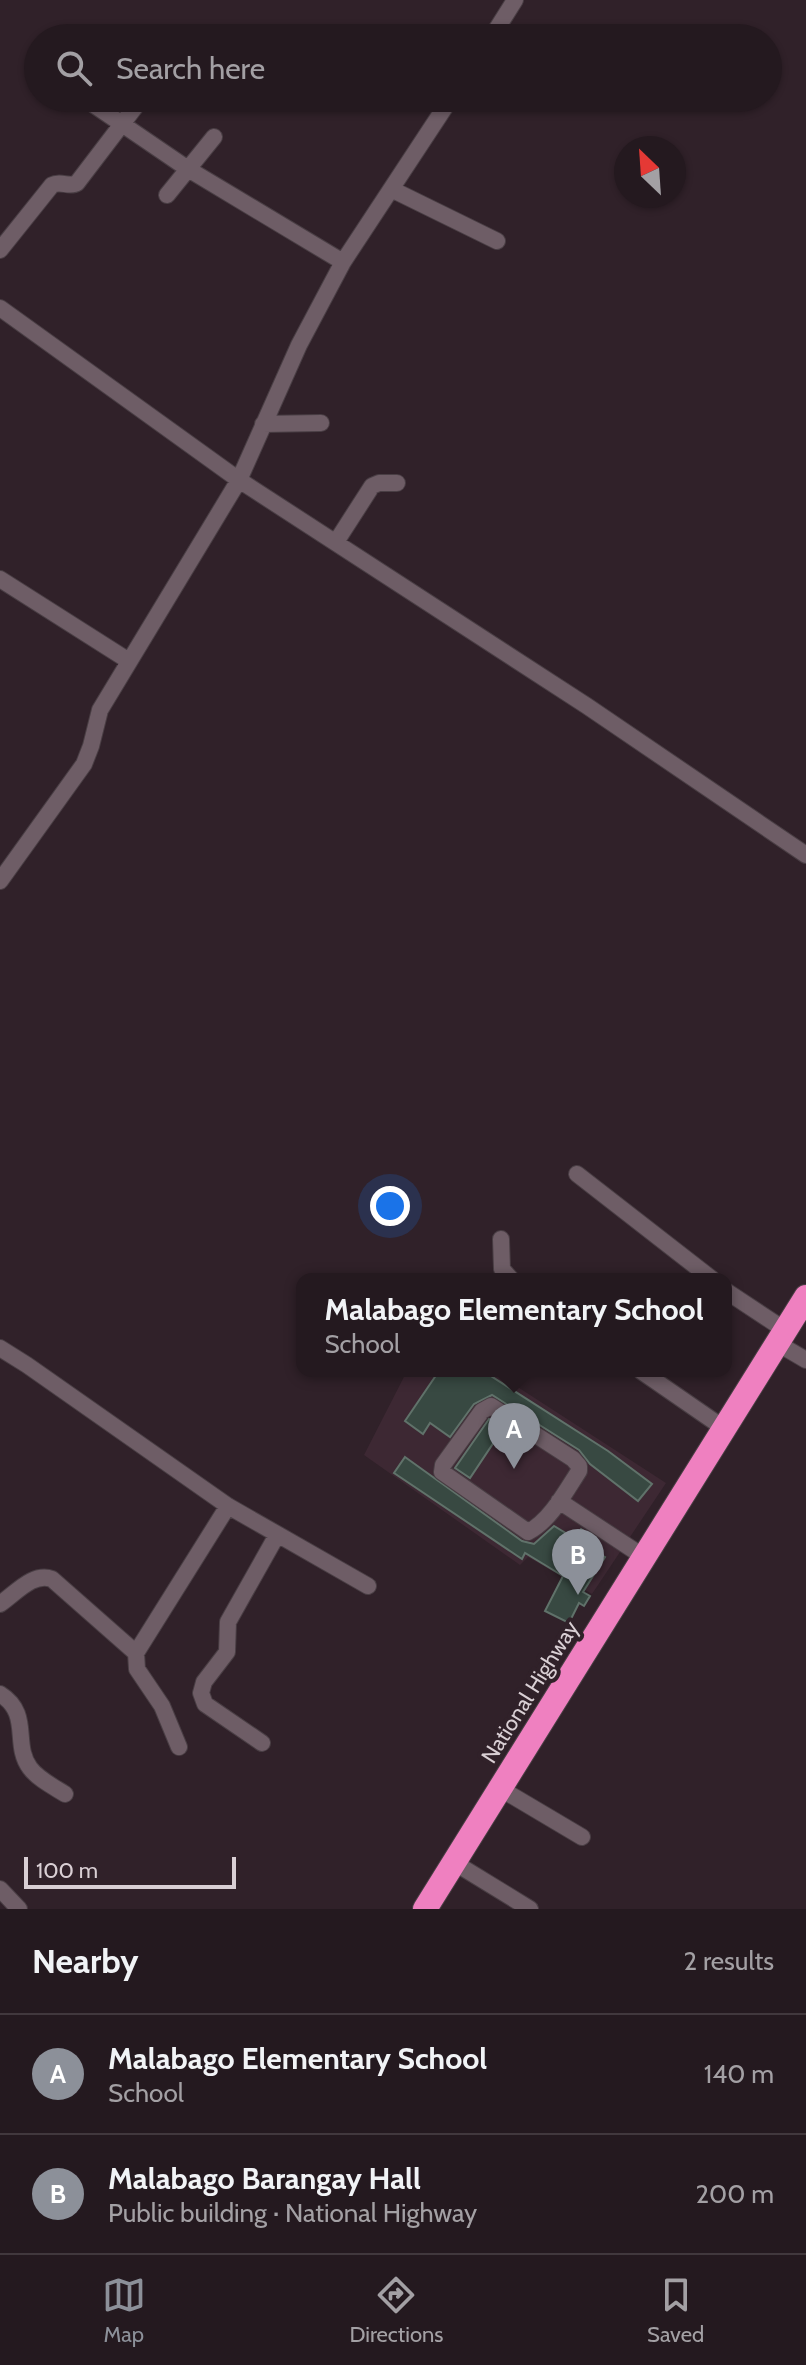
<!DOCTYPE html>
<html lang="en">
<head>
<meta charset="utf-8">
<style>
	body { margin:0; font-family:Cabin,sans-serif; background:#30262c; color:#f1f3f6 }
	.compass { position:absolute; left:614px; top:136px; width:72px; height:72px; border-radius:50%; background:#24191f; box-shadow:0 2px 6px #0004; rotate:335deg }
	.scale { position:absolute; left:24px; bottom:20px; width:212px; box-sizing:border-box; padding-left:8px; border:4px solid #d9cfd4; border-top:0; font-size:22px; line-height:28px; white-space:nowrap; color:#d9cfd4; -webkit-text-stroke:6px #302129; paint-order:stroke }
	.you { position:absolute; left:390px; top:1206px; width:28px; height:28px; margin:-20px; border:6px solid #fff; border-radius:50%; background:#1a73e8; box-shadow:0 0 0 12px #1a73e833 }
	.badge { display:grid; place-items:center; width:52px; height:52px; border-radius:50%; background:#8c9099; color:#fff; font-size:26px; font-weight:700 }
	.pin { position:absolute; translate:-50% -66px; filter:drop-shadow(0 2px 4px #0008) }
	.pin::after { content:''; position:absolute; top:42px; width:28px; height:24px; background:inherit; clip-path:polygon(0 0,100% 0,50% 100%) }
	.popup { position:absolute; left:296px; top:1273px; width:436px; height:104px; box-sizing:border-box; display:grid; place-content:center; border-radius:16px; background:#24191f; filter:drop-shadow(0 2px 6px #0005); font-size:26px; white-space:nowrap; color:#a3a0a4 }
	.popup b { font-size:30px; color:#f1f3f6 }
	.popup::after { content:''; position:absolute; left:50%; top:100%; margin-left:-16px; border:16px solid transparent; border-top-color:#24191f }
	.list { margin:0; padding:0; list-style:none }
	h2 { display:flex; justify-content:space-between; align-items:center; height:104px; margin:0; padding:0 32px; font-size:34px }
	h2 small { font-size:26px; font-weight:400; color:#a3a0a4 }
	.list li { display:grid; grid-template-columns:52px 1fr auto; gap:24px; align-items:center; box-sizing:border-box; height:120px; padding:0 32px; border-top:2px solid #41383d }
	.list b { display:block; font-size:30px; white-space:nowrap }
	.list p { margin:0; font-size:26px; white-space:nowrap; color:#a3a0a4 }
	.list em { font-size:26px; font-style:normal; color:#a3a0a4 }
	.icon { flex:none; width:44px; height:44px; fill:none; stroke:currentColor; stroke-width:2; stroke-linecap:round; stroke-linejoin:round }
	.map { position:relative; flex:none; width:806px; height:1909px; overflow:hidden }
	.search { position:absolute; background:#24191f; box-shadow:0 2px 6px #0004; left:24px; right:24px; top:24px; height:88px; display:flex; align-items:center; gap:20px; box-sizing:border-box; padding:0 28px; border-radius:44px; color:#a3a0a4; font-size:30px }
	.sheet { height:344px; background:#24191f }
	nav { display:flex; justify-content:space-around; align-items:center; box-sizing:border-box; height:112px; border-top:2px solid #41383d; background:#24191f; font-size:22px; color:#a3a0a4 }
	nav a { display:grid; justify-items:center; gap:4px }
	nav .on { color:#8c9099 }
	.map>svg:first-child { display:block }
	.built { fill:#3d2833 }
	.building { fill:#384942; stroke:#60726a; stroke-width:2 }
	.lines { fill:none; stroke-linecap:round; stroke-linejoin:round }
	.minor-casing { stroke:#493e44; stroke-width:18 }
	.highway-casing { stroke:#493e44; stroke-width:26 }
	.minor { stroke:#6e5d66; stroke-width:16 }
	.highway { stroke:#ef80c0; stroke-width:24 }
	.labels { text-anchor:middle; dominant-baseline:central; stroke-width:8; stroke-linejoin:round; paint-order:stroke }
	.street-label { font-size:22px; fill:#d9cfd4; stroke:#302129 }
</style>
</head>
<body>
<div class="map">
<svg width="806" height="1909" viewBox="0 0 806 1909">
	<rect width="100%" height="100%" fill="#302129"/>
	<!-- built -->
	<path class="built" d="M 407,1371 L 493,1371 L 666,1483 L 592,1594 L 528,1557 L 520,1565 L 364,1455 Z"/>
	<!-- building -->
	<path class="building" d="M 439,1371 L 483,1371 L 608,1451 L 652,1484 L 638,1501 L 590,1464 L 579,1450 L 492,1395 L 474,1404 L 450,1437 L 430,1423 L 423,1434 L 405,1421 Z
		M 489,1419 L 504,1427 L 470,1478 L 455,1468 Z
		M 405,1457 L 522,1541 L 534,1544 L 554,1526 L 574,1538 L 581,1529 L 596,1539 L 589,1548 L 605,1557 L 583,1592 L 590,1596 L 584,1606 L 579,1603 L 569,1623 L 545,1611 L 563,1576 L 525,1553 L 522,1559 L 394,1473 Z"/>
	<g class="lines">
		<!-- minor casing -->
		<g class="minor-casing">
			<path id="minor" d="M 491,38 L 515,0
				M 142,98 L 122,124 L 188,169 L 343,262
				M 391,189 L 497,241
				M 167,195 L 214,137
				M 0,250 L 52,185 C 61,180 69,188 77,183 L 122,124 L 94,105
				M 0,308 L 239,480 L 587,706 L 806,855
				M 263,424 L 321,423
				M 336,542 L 372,486 L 379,483 L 397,483
				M 0,579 L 129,661
				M 0,881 L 84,764 L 91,746 L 100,710 L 239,480 L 299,345 L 343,262 L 451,98
				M 577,1174 L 712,1279
				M 501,1239 L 502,1269 L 511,1279
				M 726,1291 L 785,1330
				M 777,1343 L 806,1360
				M 0,1348 L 27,1365 L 228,1506 L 368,1586
				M 641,1371 L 725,1429
				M 491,1406 L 573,1459 L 579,1466 L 579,1471 C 566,1491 550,1521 528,1532 L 442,1472 L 443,1465 L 482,1411 Z
				M 559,1501 L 644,1557
				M 0,1604 C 16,1593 33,1572 52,1579 L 136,1653 L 228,1506
				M 136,1653 L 137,1669 L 162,1706 L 179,1747
				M 0,1694 C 32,1714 12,1744 30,1768 C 38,1779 54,1787 65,1794
				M 262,1743 L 205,1704 L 201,1693 L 204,1682 L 227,1652 L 228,1622 L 277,1535
				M 501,1789 L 582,1837
				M 455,1863 L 530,1909
				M 0,1889 L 19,1909"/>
		</g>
		<!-- highway casing -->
		<g class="highway-casing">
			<path id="highway" d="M 425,1909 L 806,1297"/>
		</g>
		<!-- minor -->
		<use href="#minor" class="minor"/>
		<!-- highway -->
		<use href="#highway" class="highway"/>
	</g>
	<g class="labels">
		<!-- street labels -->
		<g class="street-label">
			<text transform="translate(530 1692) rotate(-58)">National Highway</text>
		</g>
	</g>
</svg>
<svg class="compass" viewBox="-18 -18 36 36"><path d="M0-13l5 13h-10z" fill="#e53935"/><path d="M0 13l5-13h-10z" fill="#a3a0a4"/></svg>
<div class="scale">100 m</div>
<div class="you"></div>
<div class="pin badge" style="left:514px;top:1469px">A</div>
<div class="popup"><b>Malabago Elementary School</b>School</div>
<div class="pin badge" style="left:578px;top:1595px">B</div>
<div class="search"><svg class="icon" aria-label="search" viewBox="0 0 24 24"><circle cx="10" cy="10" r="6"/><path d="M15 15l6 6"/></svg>Search here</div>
</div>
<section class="sheet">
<h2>Nearby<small>2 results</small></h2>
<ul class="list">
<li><span class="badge">A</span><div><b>Malabago Elementary School</b><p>School</p></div><em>140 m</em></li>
<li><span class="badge">B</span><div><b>Malabago Barangay Hall</b><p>Public building · National Highway</p></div><em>200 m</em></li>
</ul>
</section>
<nav>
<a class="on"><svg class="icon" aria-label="map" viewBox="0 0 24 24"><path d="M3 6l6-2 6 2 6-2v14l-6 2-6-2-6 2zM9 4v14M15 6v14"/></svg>Map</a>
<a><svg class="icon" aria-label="directions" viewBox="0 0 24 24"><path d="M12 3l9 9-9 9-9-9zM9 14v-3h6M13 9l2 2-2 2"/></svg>Directions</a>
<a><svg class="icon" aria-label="saved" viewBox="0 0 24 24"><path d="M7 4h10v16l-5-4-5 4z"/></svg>Saved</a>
</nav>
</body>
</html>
